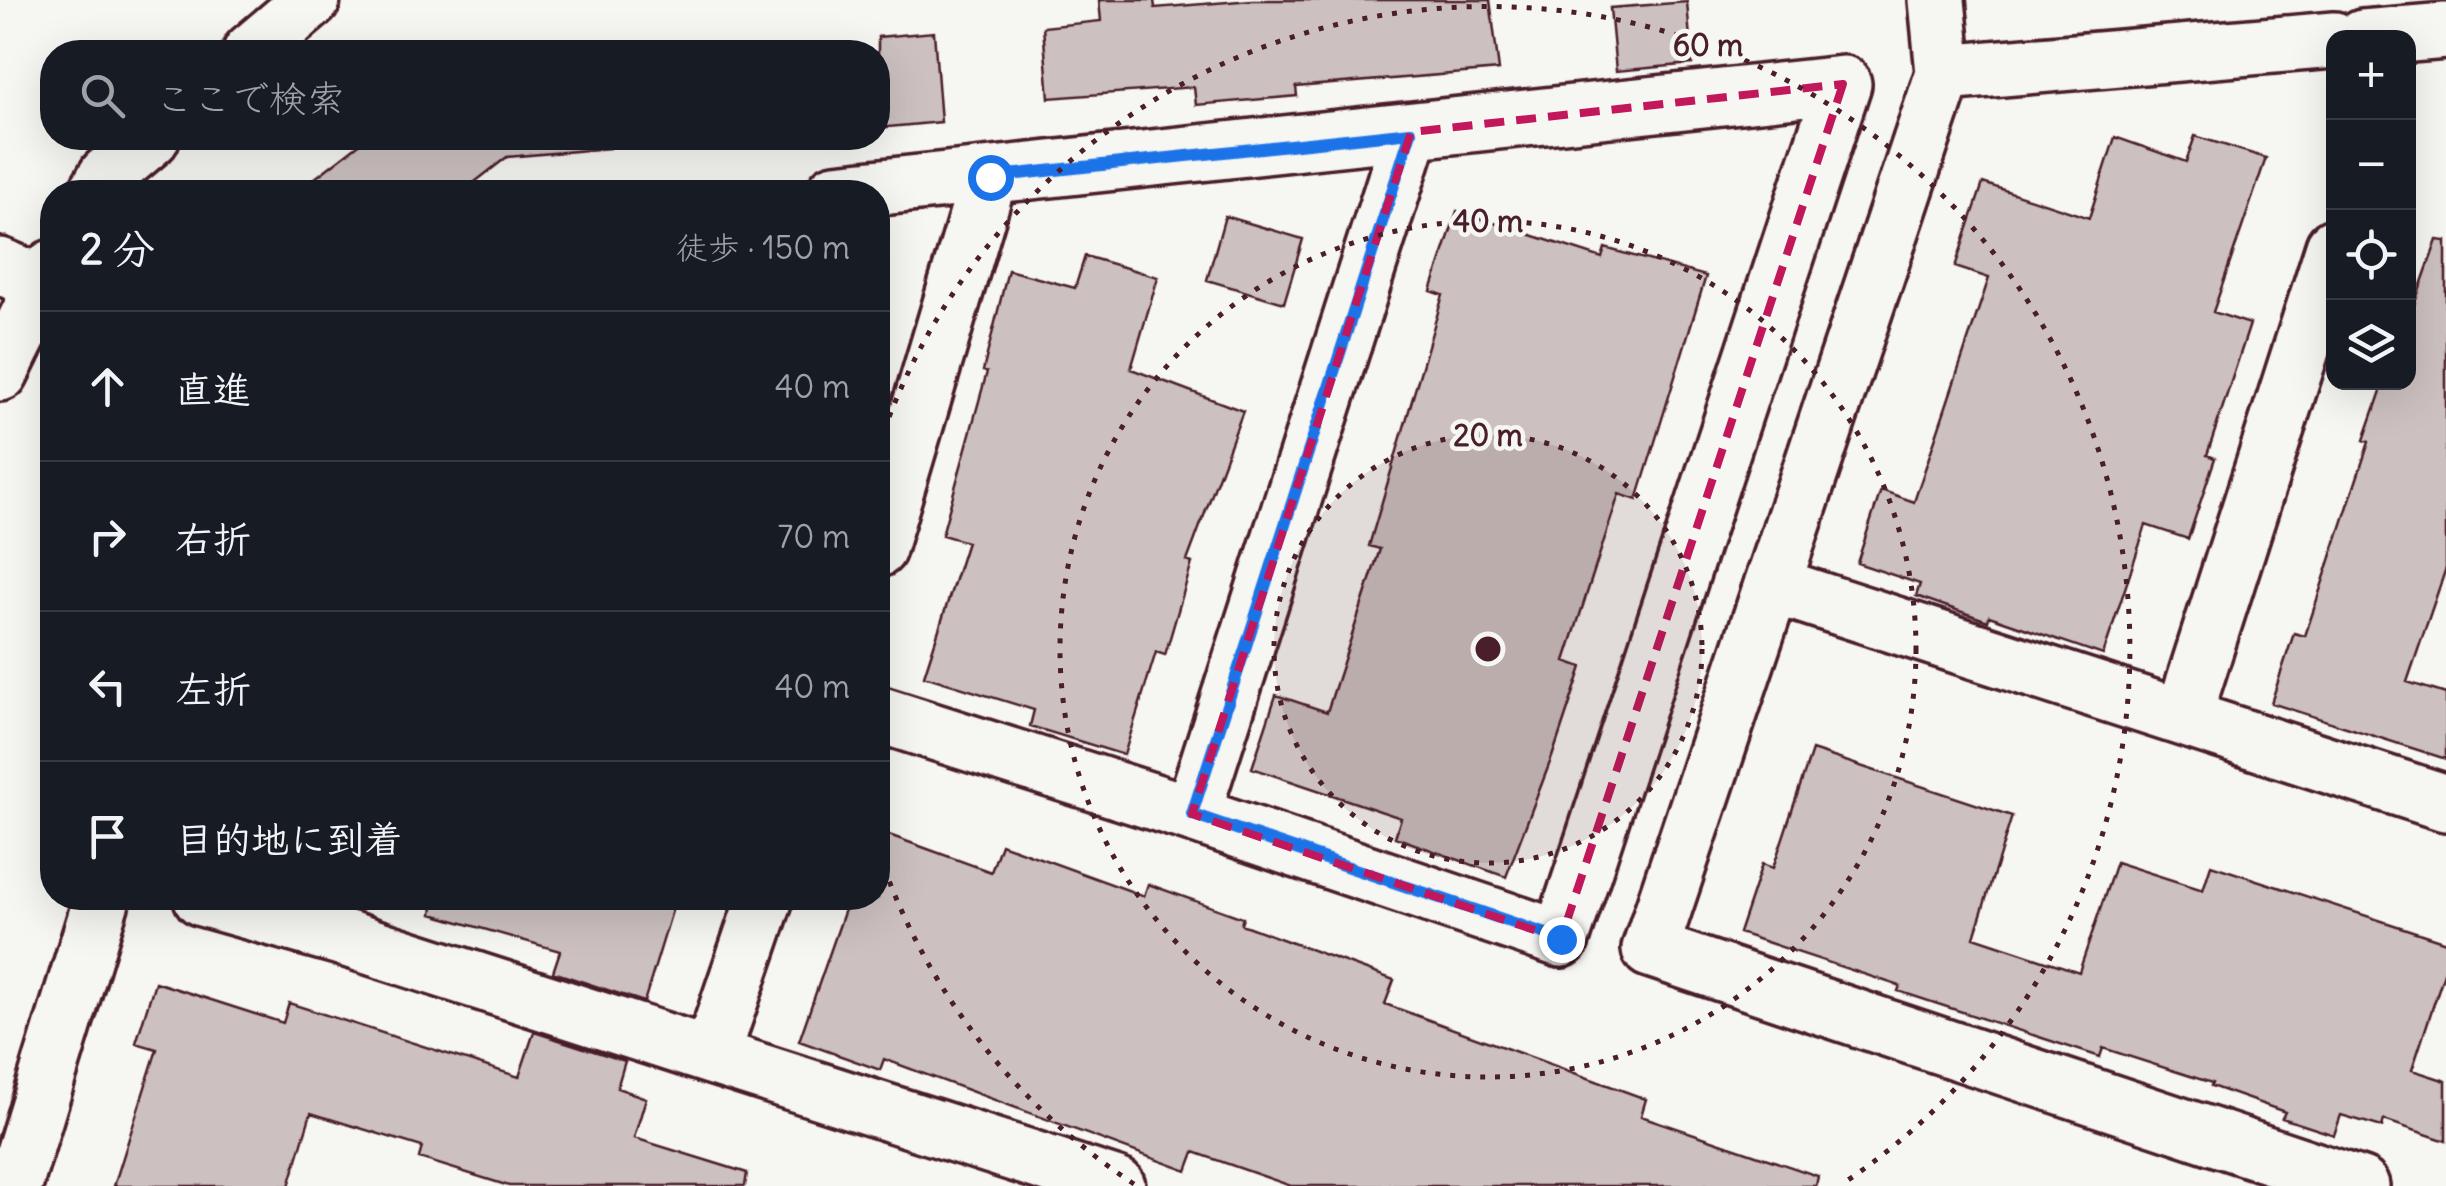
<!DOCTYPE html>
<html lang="ja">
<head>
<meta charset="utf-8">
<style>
	body { margin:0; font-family:Delius,"Klee One",sans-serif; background:#20242c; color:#f1f3f6 }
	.controls { position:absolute; right:30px; top:30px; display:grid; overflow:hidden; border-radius:20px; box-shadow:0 10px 40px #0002 }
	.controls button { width:90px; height:90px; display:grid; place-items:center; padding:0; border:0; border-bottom:2px solid #363941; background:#171b24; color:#f1f3f6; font:50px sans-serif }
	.stop { position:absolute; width:30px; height:30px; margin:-22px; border:8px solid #1a73e8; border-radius:50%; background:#fff }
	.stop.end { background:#1a73e8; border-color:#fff; box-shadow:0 2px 10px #0008 }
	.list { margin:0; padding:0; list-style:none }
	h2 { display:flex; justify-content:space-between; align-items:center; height:130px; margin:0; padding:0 40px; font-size:42px }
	h2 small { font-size:32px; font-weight:400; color:#9ea1a6 }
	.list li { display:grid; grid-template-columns:65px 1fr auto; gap:30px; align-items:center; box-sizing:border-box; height:150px; padding:0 40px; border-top:2px solid #363941 }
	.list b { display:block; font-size:38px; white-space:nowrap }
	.list em { font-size:32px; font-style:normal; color:#9ea1a6 }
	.icon { flex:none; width:55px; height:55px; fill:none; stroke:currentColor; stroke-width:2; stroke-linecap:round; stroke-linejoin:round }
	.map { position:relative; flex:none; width:2446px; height:1186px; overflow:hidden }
	.search { position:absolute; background:#171b24; box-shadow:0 10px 40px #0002; left:40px; top:40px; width:850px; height:110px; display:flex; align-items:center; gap:25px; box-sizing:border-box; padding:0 35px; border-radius:40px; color:#9ea1a6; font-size:38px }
	.panel { position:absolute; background:#171b24; box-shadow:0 10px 40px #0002; left:40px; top:180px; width:850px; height:730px; border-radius:40px }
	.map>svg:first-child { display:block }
	.building { fill:#ccc1c0; stroke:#4a1f2b; stroke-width:2.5 }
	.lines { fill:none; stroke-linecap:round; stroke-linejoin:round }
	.minor-casing { stroke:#4a1f2b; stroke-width:62 }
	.tertiary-casing { stroke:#4a1f2b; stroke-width:62 }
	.minor { stroke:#f6f6f2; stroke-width:55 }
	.tertiary { stroke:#f6f6f2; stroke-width:55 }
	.route { stroke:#1a73e8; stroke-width:12 }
	.marked { fill:none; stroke:#c2185b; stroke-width:8; stroke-dasharray:20 12; stroke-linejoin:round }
	.ring { fill:none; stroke:#4a1f2b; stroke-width:5; stroke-dasharray:5 10 }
	.centre { fill:#4a1f2b; stroke:#f6f6f2; stroke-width:5 }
	.ring-label { font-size:30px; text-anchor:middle; font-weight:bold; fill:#4a1f2b; stroke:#f6f6f2; stroke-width:9; stroke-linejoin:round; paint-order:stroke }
</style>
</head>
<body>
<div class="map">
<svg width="2446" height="1186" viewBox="0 0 2446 1186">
	<rect width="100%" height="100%" fill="#f6f6f2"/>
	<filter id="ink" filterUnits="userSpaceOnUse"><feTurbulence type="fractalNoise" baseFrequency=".01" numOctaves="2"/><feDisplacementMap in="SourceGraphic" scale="20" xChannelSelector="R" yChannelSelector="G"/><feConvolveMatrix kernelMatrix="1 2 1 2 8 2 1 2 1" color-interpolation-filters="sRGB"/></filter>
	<g filter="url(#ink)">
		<!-- building -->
		<path class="building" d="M 1099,0 L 1154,0 L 1155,8 L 1252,0 L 1490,0 L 1499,70 L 1296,87 L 1297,96 L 1196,105 L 1194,87 L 1049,98 L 1043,27 L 1101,21 Z
			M 1687,2 L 1692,64 L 1616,71 L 1610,8 Z
			M 934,32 L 941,122 L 878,128 L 878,37 Z
			M 2195,136 L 2266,158 L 2213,312 L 2250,324 L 2207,455 L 2215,458 L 2188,539 L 2146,525 L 2103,655 L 1989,616 L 1988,621 L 1916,596 L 1920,584 L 1857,563 L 1881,490 L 1914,502 L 1989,278 L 1955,267 L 1983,183 L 2089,218 L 2115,137 L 2186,162 Z
			M 367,138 L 608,138 L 609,148 L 507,157 L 462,192 L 297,192 Z
			M 1457,211 L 1602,258 L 1605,248 L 1706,276 L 1637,500 L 1619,494 L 1565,661 L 1582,667 L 1552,757 L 1506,877 L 1395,837 L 1401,818 L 1252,768 L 1276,695 L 1327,712 L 1380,549 L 1369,546 L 1443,295 L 1431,291 Z
			M 1225,216 L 1303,239 L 1284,303 L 1207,280 Z
			M 2437,240 L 2446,241 L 2446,568 L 2407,682 L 2446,694 L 2446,759 L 2271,703 L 2294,633 L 2305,636 L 2369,442 L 2364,440 L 2382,388 L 2385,389 L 2387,382 L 2408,382 L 2408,322 Z
			M 1085,256 L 1158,277 L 1131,369 L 1243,411 L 1187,561 L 1192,563 L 1165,655 L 1156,652 L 1124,755 L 1030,726 L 1034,710 L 924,676 L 967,542 L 942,535 L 987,372 L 983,371 L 1008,270 L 1075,288 Z
			M 1812,750 L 2012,816 L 1974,937 L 2079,972 L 2116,862 L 2203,890 L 2211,865 L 2446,942 L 2446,967 L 2412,1070 L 2446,1081 L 2446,1141 L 2384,1120 L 2382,1127 L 2341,1115 L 2334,1135 L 2282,1118 L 2285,1112 L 2211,1086 L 2212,1083 L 2103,1048 L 2100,1057 L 1898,991 L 1900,986 L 1739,933 L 1762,864 L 1773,868 Z
			M 878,831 L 991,872 L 1001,844 L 1144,896 L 1148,884 L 1243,918 L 1241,924 L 1394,980 L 1385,1004 L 1646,1099 L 1641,1116 L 1818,1176 L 1816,1186 L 1291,1186 L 1194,1152 L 1187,1171 L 884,1059 L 880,1070 L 799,1041 L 849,898 L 878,898 Z
			M 434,898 L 676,898 L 644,1002 L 553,972 L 560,951 L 432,914 Z
			M 155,982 L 283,1023 L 289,1003 L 519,1077 L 534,1032 L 625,1061 L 617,1088 L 646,1098 L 634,1138 L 747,1173 L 745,1186 L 509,1186 L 419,1158 L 422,1147 L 311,1113 L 289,1186 L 114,1186 L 157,1049 L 136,1043 Z"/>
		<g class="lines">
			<!-- minor casing -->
			<g class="minor-casing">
				<path id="minor" d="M 1937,0 L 1944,73
					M 2363,38 L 2446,31
					M 2334,40 L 1944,73 L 1650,949 L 2361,1186
					M 835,192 L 1843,84 L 1561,939 L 1192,814 L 878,714
					M 0,266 L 43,284
					M 878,549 L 989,177
					M 1772,585 L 2446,803
					M 2183,718 L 2334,247
					M 1192,814 L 1411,132
					M 202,898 L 341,937 L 711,1056
					M 765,898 L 711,1056 L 1117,1186
					M 14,1186 L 102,898"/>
			</g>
			<!-- tertiary casing -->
			<g class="tertiary-casing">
				<path id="tertiary" d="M 251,52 L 312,0
					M 97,192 L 107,175 L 151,138
					M 0,373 L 52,268"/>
			</g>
			<!-- minor -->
			<use href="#minor" class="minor"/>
			<!-- tertiary -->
			<use href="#tertiary" class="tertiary"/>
		</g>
	</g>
	<g class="lines" filter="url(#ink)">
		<!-- route -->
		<path class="route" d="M 990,177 L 1411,132 L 1192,814 L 1561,939"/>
	</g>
	<!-- marked area -->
	<path class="marked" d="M 1843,84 L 1561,939 L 1192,814 L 1411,132 Z"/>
	<!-- distance rings -->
	<circle cx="1488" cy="649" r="214" fill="#4a1f2b" fill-opacity=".12"/>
	<g class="ring">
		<circle cx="1488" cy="649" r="214"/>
		<circle cx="1488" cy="649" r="428"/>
		<path d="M1134 1184A642 642 0 0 1 879 853M879 445A642 642 0 1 1 1842 1184"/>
	</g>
	<circle cx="1488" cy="649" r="15" class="centre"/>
	<g class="ring-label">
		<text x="1708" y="56">60 m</text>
		<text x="1488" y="232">40 m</text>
		<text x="1488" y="446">20 m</text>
	</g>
</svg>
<div class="controls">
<button>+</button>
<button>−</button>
<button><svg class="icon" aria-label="locate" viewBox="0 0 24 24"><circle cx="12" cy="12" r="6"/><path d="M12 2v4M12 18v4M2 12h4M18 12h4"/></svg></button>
<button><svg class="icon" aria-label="layers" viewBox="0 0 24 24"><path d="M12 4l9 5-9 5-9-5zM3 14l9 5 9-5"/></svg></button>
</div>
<div class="stop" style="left:990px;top:177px"></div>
<div class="stop end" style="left:1561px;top:939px"></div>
<div class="search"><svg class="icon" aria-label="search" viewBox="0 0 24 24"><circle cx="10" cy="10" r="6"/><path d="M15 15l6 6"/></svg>ここで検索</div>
<section class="panel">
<h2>2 分<small>徒歩 · 150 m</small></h2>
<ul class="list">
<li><svg class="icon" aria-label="ahead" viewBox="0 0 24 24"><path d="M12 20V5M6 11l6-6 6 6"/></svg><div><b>直進</b></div><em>40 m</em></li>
<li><svg class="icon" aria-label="right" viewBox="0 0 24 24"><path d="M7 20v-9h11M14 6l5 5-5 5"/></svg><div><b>右折</b></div><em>70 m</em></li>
<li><svg class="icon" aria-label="left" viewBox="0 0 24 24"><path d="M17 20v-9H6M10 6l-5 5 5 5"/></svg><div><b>左折</b></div><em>40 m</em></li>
<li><svg class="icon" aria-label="arrive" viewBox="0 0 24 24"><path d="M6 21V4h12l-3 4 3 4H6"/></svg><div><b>目的地に到着</b></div></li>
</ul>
</section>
</div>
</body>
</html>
